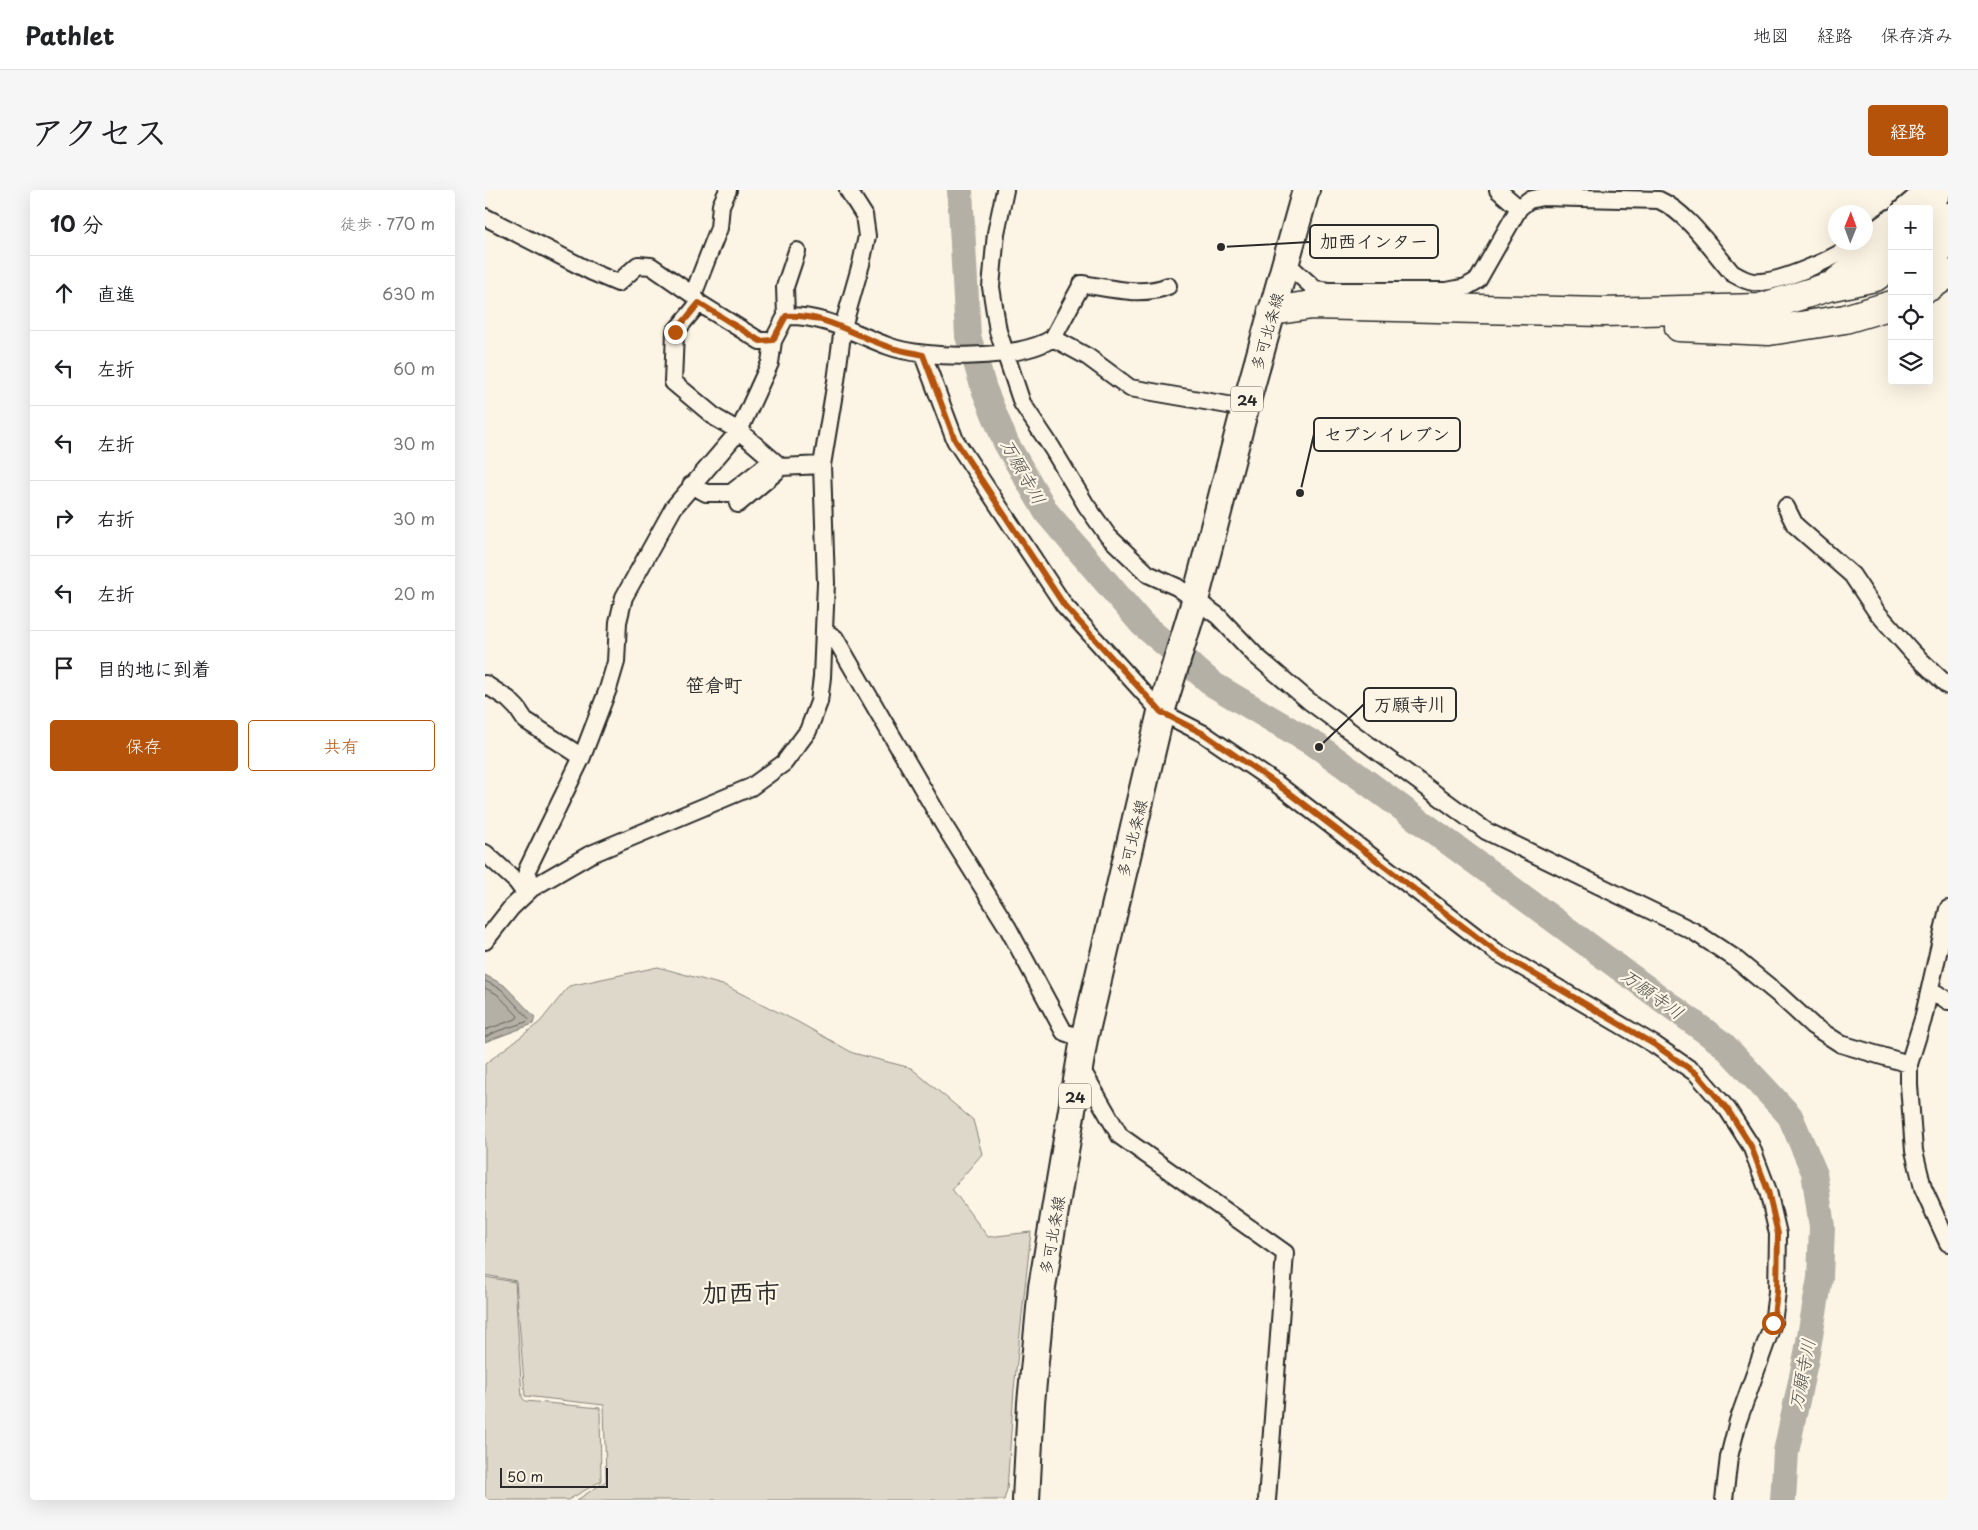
<!DOCTYPE html>
<html lang="ja">
<head>
<meta charset="utf-8">
<style>
	body { margin:0; font-family:"Playpen Sans","Klee One",sans-serif; background:#f6f6f6; color:#202124 }
	.controls { position:absolute; right:15px; top:15px; display:grid; overflow:hidden; border-radius:5px; box-shadow:0 5px 20px #0002 }
	.controls button { width:45px; height:45px; display:grid; place-items:center; padding:0; border:0; border-bottom:1px solid #e0e0e0; background:#fff; color:#202124; font:25px sans-serif }
	.compass { position:absolute; left:1343px; top:15px; width:45px; height:45px; border-radius:50%; background:#fff; box-shadow:0 5px 20px #0002; rotate:1deg }
	.scale { position:absolute; left:15px; bottom:12px; width:108px; box-sizing:border-box; padding-left:5px; border:2px solid #2b2b2b; border-top:0; font-size:14px; line-height:18px; white-space:nowrap; color:#2b2b2b; -webkit-text-stroke:4px #fcf5e5; paint-order:stroke }
	.stop { position:absolute; width:15px; height:15px; margin:-11px; border:4px solid #b45309; border-radius:50%; background:#fff }
	.stop.end { background:#b45309; border-color:#fff; box-shadow:0 1px 5px #0008 }
	.list { margin:0; padding:0; list-style:none }
	h2 { display:flex; justify-content:space-between; align-items:center; height:65px; margin:0; padding:0 20px; font-size:21px }
	h2 small { font-size:16px; font-weight:400; color:#757577 }
	.list li { display:grid; grid-template-columns:32px 1fr auto; gap:15px; align-items:center; box-sizing:border-box; height:75px; padding:0 20px; border-top:1px solid #e0e0e0 }
	.list b { display:block; font-size:19px; white-space:nowrap }
	.list em { font-size:16px; font-style:normal; color:#757577 }
	.actions { display:flex; gap:10px; padding:15px 20px }
	.actions a { flex:1; padding:11px 0; border:1px solid #b45309; border-radius:5px; text-align:center; font-size:18px; color:#b45309 }
	.actions .main { background:#b45309; color:#fff }
	.icon { flex:none; width:28px; height:28px; fill:none; stroke:currentColor; stroke-width:2; stroke-linecap:round; stroke-linejoin:round }
	.map { position:relative; flex:none; width:1463px; height:1310px; overflow:hidden; border-radius:5px }
	header { display:flex; align-items:center; gap:30px; box-sizing:border-box; height:70px; padding:0 25px; background:#fff; border-bottom:1px solid #e0e0e0 }
	header strong { font-size:24px }
	nav { display:flex; gap:28px; margin-inline-start:auto; font-size:18px }
	.intro { display:flex; align-items:center; justify-content:space-between; box-sizing:border-box; height:120px; padding:0 30px }
	h1 { margin:0; font-size:35px }
	.button { padding:12px 22px; border-radius:5px; background:#b45309; color:#fff; font-size:18px; font-weight:700 }
	main { display:flex; gap:30px; padding:0 30px }
	aside { flex:1; background:#fff; border-radius:5px; box-shadow:0 5px 20px #0002 }
	.map>svg:first-child { display:block }
	.green { fill:#ded8ca; stroke:#84827a }
	.water { fill:#b4b0a5; stroke:#7d7b74 }
	.lines { fill:none; stroke-linecap:round; stroke-linejoin:round }
	.shore { stroke:#62605c; stroke-width:1 }
	.river { stroke:#b4b0a5; stroke-width:26 }
	.minor-casing { stroke:#2b2b2b; stroke-width:20 }
	.primary-casing { stroke:#2b2b2b; stroke-width:30 }
	.motorway-casing { stroke:#2b2b2b; stroke-width:31 }
	.minor { stroke:#fcf5e5; stroke-width:16 }
	.primary { stroke:#fcf5e5; stroke-width:26 }
	.motorway { stroke:#fcf5e5; stroke-width:28 }
	.route { stroke:#b45309; stroke-width:6 }
	.labels { text-anchor:middle; dominant-baseline:central; stroke-width:4.5; stroke-linejoin:round; paint-order:stroke }
	.shield { fill:#fcf5e5; stroke:#6a6863; stroke-width:1 }
	.shield-label { font-size:15px; font-weight:bold; fill:#2b2b2b }
	.street-label { font-size:16px; fill:#2b2b2b; stroke:#fcf5e5 }
	.water-label { font-size:18px; font-style:italic; fill:#545350; stroke:#fcf5e5 }
	.quarter-label { font-size:19px; font-weight:bold; fill:#2b2b2b; stroke:#fcf5e5 }
	.town-label { font-size:26px; font-weight:bold; fill:#2b2b2b; stroke:#fcf5e5 }
	.leader { fill:none; stroke:#2b2b2b; stroke-width:2 }
	.callout-dot { fill:#2b2b2b; stroke:#fcf5e5; stroke-width:2 }
	.callout { fill:#fcf5e5; stroke:#2b2b2b; stroke-width:2 }
	.callout-label { font-size:18px; text-anchor:middle; font-weight:bold; fill:#2b2b2b }
</style>
</head>
<body>
<header>
<strong>Pathlet</strong>
<nav><a>地図</a><a>経路</a><a>保存済み</a></nav>
</header>
<div class="intro"><h1>アクセス</h1><a class="button">経路</a></div>
<main>
<aside>
<h2>10 分<small>徒歩 · 770 m</small></h2>
<ul class="list">
<li><svg class="icon" aria-label="ahead" viewBox="0 0 24 24"><path d="M12 20V5M6 11l6-6 6 6"/></svg><div><b>直進</b></div><em>630 m</em></li>
<li><svg class="icon" aria-label="left" viewBox="0 0 24 24"><path d="M17 20v-9H6M10 6l-5 5 5 5"/></svg><div><b>左折</b></div><em>60 m</em></li>
<li><svg class="icon" aria-label="left" viewBox="0 0 24 24"><path d="M17 20v-9H6M10 6l-5 5 5 5"/></svg><div><b>左折</b></div><em>30 m</em></li>
<li><svg class="icon" aria-label="right" viewBox="0 0 24 24"><path d="M7 20v-9h11M14 6l5 5-5 5"/></svg><div><b>右折</b></div><em>30 m</em></li>
<li><svg class="icon" aria-label="left" viewBox="0 0 24 24"><path d="M17 20v-9H6M10 6l-5 5 5 5"/></svg><div><b>左折</b></div><em>20 m</em></li>
<li><svg class="icon" aria-label="arrive" viewBox="0 0 24 24"><path d="M6 21V4h12l-3 4 3 4H6"/></svg><div><b>目的地に到着</b></div></li>
</ul>
<div class="actions"><a class="main">保存</a><a>共有</a></div>
</aside>
<div class="map">
<svg width="1463" height="1310" viewBox="0 0 1463 1310">
	<rect width="100%" height="100%" fill="#fcf5e5"/>
	<filter id="ink" filterUnits="userSpaceOnUse"><feTurbulence type="fractalNoise" baseFrequency=".02" numOctaves="2"/><feDisplacementMap in="SourceGraphic" scale="10" xChannelSelector="R" yChannelSelector="G"/><feConvolveMatrix kernelMatrix="1 2 1 2 8 2 1 2 1" color-interpolation-filters="sRGB"/></filter>
	<g filter="url(#ink)">
		<!-- green -->
		<path class="green" d="M 173,777 L 241,796 L 313,832 L 368,863 L 426,878 L 488,930 L 497,964 L 467,999 L 503,1047 L 546,1042 L 529,1199 L 522,1300 L 519,1310 L 92,1310 L 121,1291 L 119,1215 L 40,1206 L 31,1091 L 0,1085 L 0,874 L 55,832 L 84,796 Z
			M 0,1087 L 30,1092 L 37,1207 L 40,1211 L 115,1218 L 116,1291 L 83,1310 L 0,1310 Z"/>
		<!-- water -->
		<path class="water" d="M 0,785 L 19,795 L 50,827 L 48,834 L 0,852 Z"/>
		<g class="lines">
			<!-- shore -->
			<path class="shore" d="M 0,791 L 16,799 L 44,829 L 41,832 L 13,841 L 0,847
				M 0,798 L 12,804 L 33,826 L 31,829 L 0,840"/>
			<!-- river -->
			<path class="river" d="M 475,0 L 483,146 L 499,199 L 521,253 L 562,323 L 657,434 L 729,495 L 834,557 L 1239,855 L 1305,926 L 1329,982 L 1337,1037 L 1335,1088 L 1322,1163 L 1301,1262 L 1298,1310"/>
			<!-- minor casing -->
			<g class="minor-casing">
				<path id="minor" d="M 520,0 L 511,43 L 506,97 L 513,141 L 537,213 L 567,258 L 601,315 L 623,346 L 663,384 L 692,397 L 733,426 L 771,466 L 824,511 L 1001,641 L 1208,741 L 1248,767 L 1293,804 L 1328,836 L 1356,854 L 1424,874
					M 1013,0 L 1034,18
					M 1416,19 L 1429,8 L 1434,0
					M 0,27 L 107,82 L 133,93 L 153,75 L 166,76 L 208,105 L 214,113 L 275,151 L 288,151
					M 1380,46 L 1407,27
					M 800,72 L 830,99 L 843,101 L 961,101 L 981,97 L 993,90 L 1034,18 L 1044,10 L 1057,7 L 1174,10 C 1203,23 1226,59 1247,83 C 1254,87 1260,91 1268,92 C 1292,95 1353,67 1372,52
					M 208,105 L 234,38 L 236,15 L 243,0
					M 214,113 L 190,142 L 188,192 L 231,228 L 254,241 L 296,277 L 337,275
					M 301,126 L 300,97 L 312,61
					M 568,148 L 603,167 L 645,198 L 760,218
					M 438,165 L 470,250 L 579,415 L 676,522 L 719,544 L 792,594 L 1010,761 L 1170,855 L 1212,884 L 1243,920 L 1266,956 L 1283,1001 L 1293,1044 L 1292,1102 L 1288,1133 L 1253,1231 L 1244,1267 L 1239,1310
					M 206,295 L 221,303 L 246,303 L 288,270
					M 253,314 L 291,282
					M 1301,317 L 1310,335 L 1367,385 L 1391,421 L 1428,463 L 1463,496
					M 339,441 L 350,448 L 460,637 L 523,738 L 579,842 L 599,849
					M 0,494 L 23,509 L 32,518 L 40,530 L 97,567
					M 0,663 L 31,691 L 40,703
					M 47,698 L 42,680 L 97,567 L 123,499 L 131,472 L 133,432 L 139,407 L 189,317 L 254,241 L 285,173 L 288,151 L 301,126 C 339,125 368,143 403,156 C 440,170 535,170 568,148 L 597,94 C 624,98 657,107 683,96
					M 1463,719 L 1438,829 L 1424,874 L 1424,895 L 1429,961 L 1438,998 L 1463,1053
					M 0,751 L 26,718 L 47,698 L 104,665 L 266,597 L 299,573 L 323,541 L 334,512 L 337,487 L 341,393 L 337,275 L 351,191 L 358,137 L 376,74 L 382,46 L 379,25 L 363,0
					M 1445,799 L 1463,811
					M 594,881 L 601,887 L 635,946 L 800,1063 L 782,1310"/>
			</g>
			<!-- primary casing -->
			<g class="primary-casing">
				<path id="primary" d="M 541,1310 L 546,1213 L 557,1097 L 599,849 L 676,522 L 708,418 L 760,218 L 821,0"/>
			</g>
			<!-- motorway casing -->
			<g class="motorway-casing">
				<path id="motorway" d="M 1438,19 L 1446,12 L 1452,0
					M 1444,45 L 1463,27
					M 1444,69 L 1463,52
					M 1353,91 L 1407,49
					M 1444,97 L 1463,84
					M 787,121 L 827,115 L 1118,122 L 1275,118 L 1343,97 L 1390,87 L 1407,75
					M 1194,137 L 1284,141 L 1360,129 L 1407,115"/>
			</g>
			<!-- minor -->
			<use href="#minor" class="minor"/>
			<!-- primary -->
			<use href="#primary" class="primary"/>
			<!-- motorway -->
			<use href="#motorway" class="motorway"/>
		</g>
	</g>
	<g class="lines" filter="url(#ink)">
		<!-- route -->
		<path class="route" d="M 190,142 L 214,113 L 275,151 L 288,150 L 301,126 C 342,124 367,145 404,157 C 415,161 427,162 438,165 L 470,250 L 579,415 L 676,522 L 719,544 L 792,594 L 1010,761 L 1170,855 L 1212,884 L 1243,920 L 1266,956 L 1283,1001 L 1293,1044 L 1292,1102 L 1288,1133"/>
	</g>
	<g class="labels">
		<!-- shield labels -->
		<g class="shield">
			<rect x="746" y="196.5" width="32" height="25" rx="4"/>
			<rect x="574" y="893.5" width="32" height="25" rx="4"/>
		</g>
		<g class="shield-label">
			<text x="762" y="209">24</text>
			<text x="590" y="906">24</text>
		</g>
		<!-- street labels -->
		<g class="street-label">
			<text transform="translate(781 141) rotate(-74)">多可北条線</text>
			<text transform="translate(646 648) rotate(-76)">多可北条線</text>
			<text transform="translate(566 1045) rotate(-80)">多可北条線</text>
		</g>
		<!-- water labels -->
		<g class="water-label">
			<text transform="translate(539 281) rotate(61)">万願寺川</text>
			<text transform="translate(1168 803) rotate(36)">万願寺川</text>
			<text transform="translate(1316 1184) rotate(-79)">万願寺川</text>
		</g>
		<!-- quarter labels -->
		<g class="quarter-label">
			<text x="229" y="494">笹倉町</text>
		</g>
		<!-- town labels -->
		<g class="town-label">
			<text x="256" y="1101">加西市</text>
		</g>
	</g>
	<!-- callouts -->
	<path class="leader" d="M736 57L825 52M815 303L829 244M834 557L879 514"/>
	<g class="callout-dot">
		<circle cx="736" cy="57" r="5"/>
		<circle cx="815" cy="303" r="5"/>
		<circle cx="834" cy="557" r="5"/>
	</g>
	<g class="callout">
		<rect x="825" y="35" width="128" height="33" rx="5"/>
		<rect x="829" y="228" width="146" height="33" rx="5"/>
		<rect x="879" y="498" width="92" height="33" rx="5"/>
	</g>
	<g class="callout-label">
		<text x="889" y="58">加西インター</text>
		<text x="902" y="251">セブンイレブン</text>
		<text x="925" y="521">万願寺川</text>
	</g>
</svg>
<div class="controls">
<button>+</button>
<button>−</button>
<button><svg class="icon" aria-label="locate" viewBox="0 0 24 24"><circle cx="12" cy="12" r="6"/><path d="M12 2v4M12 18v4M2 12h4M18 12h4"/></svg></button>
<button><svg class="icon" aria-label="layers" viewBox="0 0 24 24"><path d="M12 4l9 5-9 5-9-5zM3 14l9 5 9-5"/></svg></button>
</div>
<svg class="compass" viewBox="-18 -18 36 36"><path d="M0-13l5 13h-10z" fill="#e53935"/><path d="M0 13l5-13h-10z" fill="#757577"/></svg>
<div class="scale">50 m</div>
<div class="stop" style="left:1288px;top:1133px"></div>
<div class="stop end" style="left:190px;top:142px"></div>
</div>
</main>
</body>
</html>
